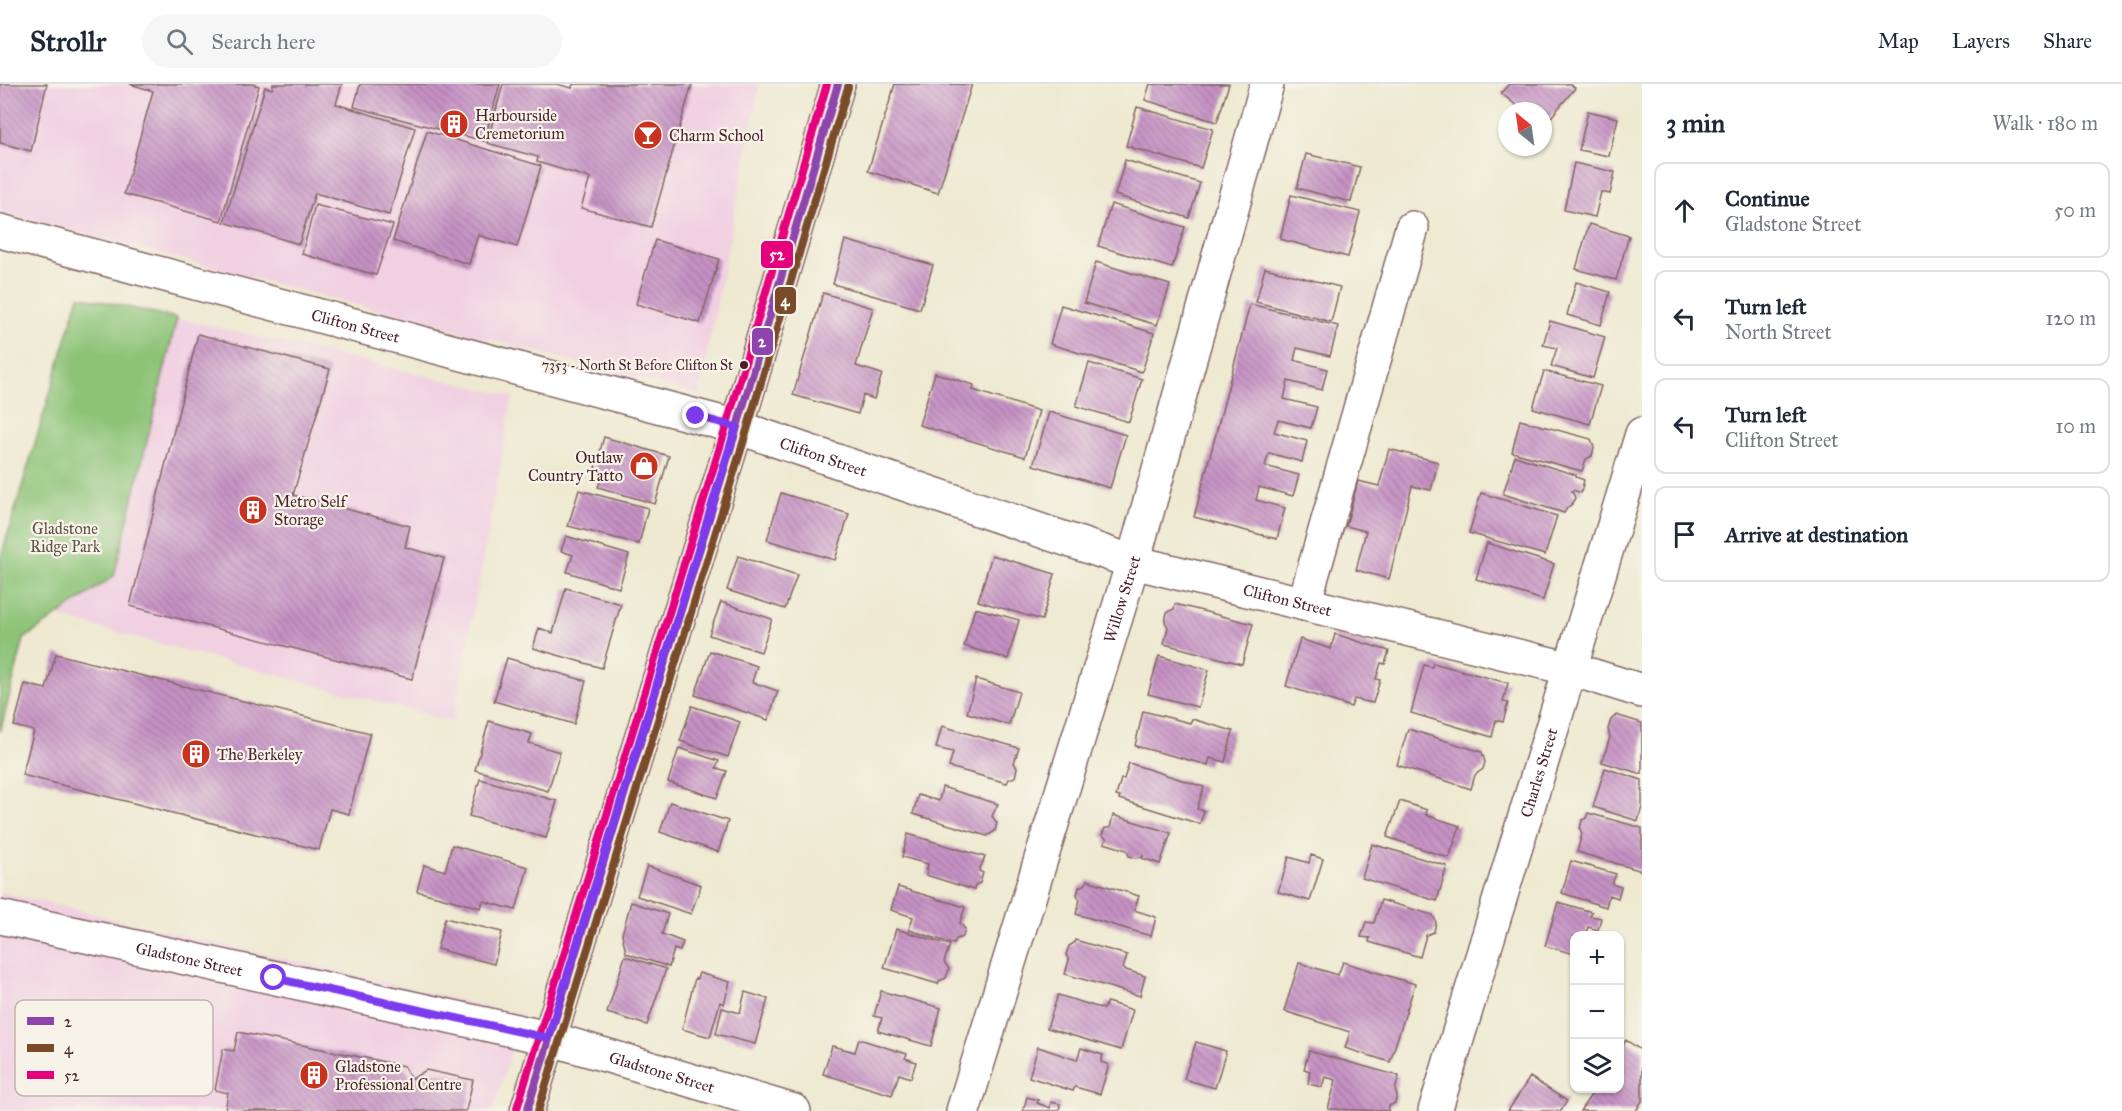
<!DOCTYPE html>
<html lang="en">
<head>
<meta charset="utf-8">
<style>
	body { margin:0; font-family:"IM FELL Great Primer",serif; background:#f6f6f7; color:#1f2937 }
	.controls { position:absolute; right:18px; bottom:18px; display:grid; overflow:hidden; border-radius:12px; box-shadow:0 2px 4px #0004 }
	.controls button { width:54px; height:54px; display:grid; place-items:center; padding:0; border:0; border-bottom:2px solid #e0e1e3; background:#fff; color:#1f2937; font:30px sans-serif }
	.compass { position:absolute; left:1498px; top:18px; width:54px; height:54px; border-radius:50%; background:#fff; box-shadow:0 2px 4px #0004; rotate:331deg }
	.stop { position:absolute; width:18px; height:18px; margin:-14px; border:4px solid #7c3aed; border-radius:50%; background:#fff }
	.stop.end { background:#7c3aed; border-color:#fff; box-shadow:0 2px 6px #0008 }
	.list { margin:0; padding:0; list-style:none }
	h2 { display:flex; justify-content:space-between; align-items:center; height:78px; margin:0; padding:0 24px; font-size:26px }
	h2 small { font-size:20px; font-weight:400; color:#747a83 }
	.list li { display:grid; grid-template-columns:39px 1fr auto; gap:18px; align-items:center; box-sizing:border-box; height:96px; margin:0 12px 12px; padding:0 12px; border:2px solid #e0e1e3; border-radius:12px }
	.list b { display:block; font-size:22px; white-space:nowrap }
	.list p { margin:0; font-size:20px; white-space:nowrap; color:#747a83 }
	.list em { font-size:20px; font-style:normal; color:#747a83 }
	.icon { flex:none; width:33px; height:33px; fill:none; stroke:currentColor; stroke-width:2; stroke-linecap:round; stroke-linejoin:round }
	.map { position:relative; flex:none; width:1642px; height:1027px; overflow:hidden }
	header { display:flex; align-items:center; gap:36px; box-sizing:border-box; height:84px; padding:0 30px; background:#fff; border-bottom:2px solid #e0e1e3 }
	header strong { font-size:28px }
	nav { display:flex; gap:33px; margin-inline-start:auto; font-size:21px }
	.search { width:420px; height:54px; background:#f6f6f7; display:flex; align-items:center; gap:15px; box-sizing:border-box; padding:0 21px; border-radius:33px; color:#747a83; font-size:22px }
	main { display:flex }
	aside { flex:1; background:#fff }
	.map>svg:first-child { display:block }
	.built { fill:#f1d0e2 }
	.park { fill:#8cc377; stroke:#6b7151; stroke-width:1.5 }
	.building { fill:url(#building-back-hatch) }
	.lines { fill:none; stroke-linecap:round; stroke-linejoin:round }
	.minor-casing { stroke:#836665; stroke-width:36 }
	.major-casing { stroke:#836665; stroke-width:36 }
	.minor { stroke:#fff; stroke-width:33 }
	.major { stroke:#fff; stroke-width:33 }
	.bus-1-casing { stroke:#f7f3e8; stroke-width:12 }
	.bus-2-casing { stroke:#f7f3e8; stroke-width:12 }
	.bus-3-casing { stroke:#f7f3e8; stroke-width:12 }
	.bus-1 { stroke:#8e44ad; stroke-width:8 }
	.bus-2 { stroke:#7a4b2a; stroke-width:8 }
	.bus-3 { stroke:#e5007d; stroke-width:8 }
	.route { stroke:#7c3aed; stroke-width:8 }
	.bus-dot { fill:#4a1f2b; stroke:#f7f3e8; stroke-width:2 }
	.labels { text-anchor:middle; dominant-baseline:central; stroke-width:4.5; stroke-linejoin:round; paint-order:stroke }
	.bus-label { font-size:14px; fill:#4a1f2b; stroke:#f7f3e8; text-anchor:end }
	.poi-label { font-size:16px; fill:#4a1f2b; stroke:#f7f3e8; text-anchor:start }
	.street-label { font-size:16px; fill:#4a1f2b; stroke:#f7f3e8 }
	.park-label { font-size:16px; fill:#5e5042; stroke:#f7f3e8 }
	.key { fill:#f7f3e8; stroke:#c3b3af; stroke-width:1.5 }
	.key-label { font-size:16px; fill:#4a1f2b }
	.line-badge { stroke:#f7f3e8; stroke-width:2 }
	.badge-label { font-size:16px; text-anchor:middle; font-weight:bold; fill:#fff }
</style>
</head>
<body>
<header>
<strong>Strollr</strong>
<div class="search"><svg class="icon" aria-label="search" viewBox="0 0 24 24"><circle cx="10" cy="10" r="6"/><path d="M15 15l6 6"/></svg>Search here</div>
<nav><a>Map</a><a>Layers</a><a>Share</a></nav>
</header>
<main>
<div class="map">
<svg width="1642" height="1027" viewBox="0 0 1642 1027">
	<defs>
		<pattern id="building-back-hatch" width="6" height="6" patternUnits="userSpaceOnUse" patternTransform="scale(1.5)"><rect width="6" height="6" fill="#c692c5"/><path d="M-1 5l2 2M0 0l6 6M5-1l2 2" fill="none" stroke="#a377a0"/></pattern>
	</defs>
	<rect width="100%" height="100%" fill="#f7f3e8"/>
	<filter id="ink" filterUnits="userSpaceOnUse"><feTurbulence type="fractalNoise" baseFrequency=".0167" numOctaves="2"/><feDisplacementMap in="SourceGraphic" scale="12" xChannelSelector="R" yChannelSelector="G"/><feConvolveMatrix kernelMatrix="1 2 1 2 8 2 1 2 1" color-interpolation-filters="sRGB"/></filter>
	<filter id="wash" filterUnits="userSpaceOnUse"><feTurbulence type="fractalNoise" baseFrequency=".008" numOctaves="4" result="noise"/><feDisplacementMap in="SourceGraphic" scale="24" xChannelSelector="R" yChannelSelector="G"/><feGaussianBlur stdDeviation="1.35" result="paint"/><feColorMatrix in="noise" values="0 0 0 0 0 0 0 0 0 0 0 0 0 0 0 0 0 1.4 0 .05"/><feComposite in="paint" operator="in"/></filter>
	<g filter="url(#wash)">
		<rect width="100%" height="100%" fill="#eee9d0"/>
		<!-- built -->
		<path class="built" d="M 0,0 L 760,0 L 699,310 L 0,128 Z
			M 177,234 L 513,312 L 453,638 L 56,532 L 114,492 Z
			M 0,808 L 523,931 L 493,1027 L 0,1027 Z"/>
		<!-- park -->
		<path class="park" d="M 79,212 L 177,234 L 114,492 L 24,555 L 0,648 L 0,476 Z"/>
		<g id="blocks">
			<!-- building -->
			<path class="building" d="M 0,0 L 47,0 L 31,67 L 0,59 Z
				M 252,0 L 259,2 L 221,137 L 124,110 L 153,7 L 130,0 Z
				M 273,0 L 342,0 L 336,20 L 415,44 L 389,131 L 315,109 L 299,160 L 224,138 L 265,3 L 272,5 Z
				M 360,0 L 500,0 L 484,57 L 354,23 Z
				M 503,0 L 556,0 L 572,4 L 573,0 L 692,0 L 651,143 L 581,124 L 590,94 L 537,78 L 538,73 L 487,59 Z
				M 895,0 L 972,0 L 938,109 L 868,87 Z
				M 1150,0 L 1229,0 L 1217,38 L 1145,16 Z
				M 1509,0 L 1570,0 L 1575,4 L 1543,43 L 1543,27 L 1523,27 L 1501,9 Z
				M 1137,23 L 1213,45 L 1201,84 L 1126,62 Z
				M 1588,27 L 1618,34 L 1609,72 L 1579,66 Z
				M 427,47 L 541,82 L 517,163 L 478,151 L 469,180 L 393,157 Z
				M 1306,70 L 1360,83 L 1351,118 L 1297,104 Z
				M 1125,76 L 1200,99 L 1189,134 L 1115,111 Z
				M 1574,79 L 1615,88 L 1610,110 L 1601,108 L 1595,133 L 1564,126 Z
				M 1291,111 L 1360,128 L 1348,173 L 1280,155 Z
				M 1111,120 L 1185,143 L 1172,184 L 1098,162 Z
				M 315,121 L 393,141 L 376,191 L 302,170 Z
				M 1589,140 L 1629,152 L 1616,196 L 1576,185 Z
				M 655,156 L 719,175 L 700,239 L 636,220 Z
				M 845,156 L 933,181 L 920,225 L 833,200 Z
				M 1096,178 L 1170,201 L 1157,241 L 1084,219 Z
				M 1265,184 L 1340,203 L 1331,238 L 1256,218 Z
				M 1576,198 L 1610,208 L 1601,241 L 1567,231 Z
				M 823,209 L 873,224 L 856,282 L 882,290 L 874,315 L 863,311 L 858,330 L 793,311 Z
				M 1250,220 L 1338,242 L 1330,272 L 1297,264 L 1294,276 L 1327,285 L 1322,306 L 1288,297 L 1284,315 L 1317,323 L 1311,344 L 1278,336 L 1274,348 L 1307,357 L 1302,378 L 1269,369 L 1265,382 L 1299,391 L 1293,412 L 1259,403 L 1256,416 L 1285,424 L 1277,455 L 1194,433 Z
				M 1061,221 L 1154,249 L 1142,288 L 1050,260 Z
				M 1550,237 L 1605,253 L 1593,294 L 1551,282 L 1557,264 L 1543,261 Z
				M 198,250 L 330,285 L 293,411 L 410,442 L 405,463 L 444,474 L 412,595 L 130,522 Z
				M 1089,279 L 1142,295 L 1129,338 L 1076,322 Z
				M 1544,287 L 1601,302 L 1590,340 L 1533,324 Z
				M 935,289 L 974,301 L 973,306 L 1039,327 L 1025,373 L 919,341 Z
				M 1049,328 L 1126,351 L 1110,404 L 1033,381 Z
				M 1520,336 L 1591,355 L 1594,363 L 1592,372 L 1586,375 L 1582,387 L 1512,368 Z
				M 604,353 L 669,372 L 655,420 L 598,403 L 604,387 L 595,384 Z
				M 1389,365 L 1438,378 L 1431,406 L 1412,402 L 1389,495 L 1356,486 L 1366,447 L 1346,442 L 1358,397 L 1379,402 Z
				M 1515,372 L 1576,391 L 1576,393 L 1584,396 L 1581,409 L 1573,406 L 1572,407 L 1575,414 L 1572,420 L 1567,424 L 1564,429 L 1503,410 Z
				M 579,406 L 648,424 L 639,460 L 568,442 Z
				M 781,409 L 849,430 L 835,476 L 767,456 Z
				M 1481,409 L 1557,432 L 1545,471 L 1469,449 Z
				M 566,452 L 629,471 L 619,504 L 567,488 L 573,471 L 561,467 Z
				M 1487,459 L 1554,480 L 1543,516 L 1476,495 Z
				M 992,471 L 1055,490 L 1042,536 L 978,517 Z
				M 738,472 L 797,491 L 785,525 L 727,506 Z
				M 566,504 L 621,520 L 602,584 L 533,564 L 539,544 L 553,549 Z
				M 721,518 L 772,535 L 761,568 L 709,551 Z
				M 1175,520 L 1253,540 L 1242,580 L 1164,560 L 1168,543 L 1165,538 L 1167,528 L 1174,525 Z
				M 975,524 L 1019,536 L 1008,575 L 964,562 Z
				M 1335,550 L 1389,567 L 1385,580 L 1381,579 L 1376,595 L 1380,596 L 1373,619 L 1354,615 L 1351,623 L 1286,602 L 1300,555 L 1331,565 Z
				M 710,567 L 757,582 L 752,598 L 778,607 L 768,636 L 695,611 Z
				M 56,570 L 370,649 L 349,730 L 330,725 L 319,766 L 22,691 L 34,647 L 14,642 L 25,600 L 46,605 Z
				M 1159,572 L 1209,586 L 1198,623 L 1148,610 Z
				M 507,574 L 586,597 L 574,640 L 494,617 Z
				M 1433,579 L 1508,599 L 1503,618 L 1508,619 L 1503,638 L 1496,636 L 1492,653 L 1411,629 L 1424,581 L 1432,583 Z
				M 976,595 L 1019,608 L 1009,641 L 967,629 Z
				M 692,622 L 740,638 L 728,673 L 680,657 Z
				M 1143,627 L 1190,639 L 1192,635 L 1233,647 L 1225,678 L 1210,674 L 1208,681 L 1135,662 Z
				M 1616,631 L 1642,639 L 1642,690 L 1602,678 L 1610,653 L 1608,645 L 1611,636 Z
				M 489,637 L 532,650 L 529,659 L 560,668 L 548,707 L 475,686 Z
				M 942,642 L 1019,664 L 1014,679 L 1017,684 L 1015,693 L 1009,695 L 1007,699 L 949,683 L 953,668 L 936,664 Z
				M 1408,645 L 1482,668 L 1485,678 L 1483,685 L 1475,691 L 1471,705 L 1397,681 Z
				M 679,664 L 719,677 L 716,684 L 727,687 L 717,714 L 668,698 Z
				M 1129,679 L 1204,703 L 1197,725 L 1204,727 L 1200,740 L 1119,715 L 1120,713 L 1116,712 L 1121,695 L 1124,695 Z
				M 1605,684 L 1642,696 L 1642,723 L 1638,737 L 1593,723 Z
				M 480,695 L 557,717 L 546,754 L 469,732 Z
				M 942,703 L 998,720 L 992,732 L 997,739 L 995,747 L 987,752 L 913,730 L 918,711 L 939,717 Z
				M 1400,717 L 1427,726 L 1426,731 L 1460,742 L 1449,774 L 1387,753 Z
				M 670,718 L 728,737 L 718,768 L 660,748 Z
				M 1588,729 L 1642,744 L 1642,787 L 1577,768 L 1582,750 L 1580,745 L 1582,736 L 1586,734 Z
				M 1113,731 L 1171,749 L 1160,780 L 1142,774 L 1143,772 L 1137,774 L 1129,772 L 1127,766 L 1104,759 L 1107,755 L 1102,751 L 1105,744 L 1110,744 Z
				M 908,750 L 985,773 L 979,787 L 983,789 L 980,799 L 975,801 L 974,806 L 926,791 L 928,780 L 902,773 Z
				M 1372,760 L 1447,782 L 1437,817 L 1362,794 Z
				M 452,761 L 528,783 L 516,826 L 483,817 L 481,824 L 417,807 L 424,781 L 445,787 Z
				M 1311,771 L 1323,775 L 1310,817 L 1278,808 L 1289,773 L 1309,779 Z
				M 1571,777 L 1616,790 L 1612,800 L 1621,803 L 1618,814 L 1609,811 L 1606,823 L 1562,809 Z
				M 647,782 L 701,801 L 691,830 L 637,812 Z
				M 1087,796 L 1139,812 L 1134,826 L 1156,833 L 1151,852 L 1076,830 L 1080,816 L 1077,811 L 1079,803 L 1086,800 Z
				M 898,803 L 965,823 L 960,839 L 965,845 L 963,853 L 956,855 L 954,860 L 909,846 L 913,833 L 891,826 Z
				M 1381,816 L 1433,831 L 1436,838 L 1434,848 L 1426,851 L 1420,873 L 1369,858 L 1370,854 L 1361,853 L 1366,838 L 1374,839 Z
				M 631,818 L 668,830 L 662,850 L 683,858 L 680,867 L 674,865 L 669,883 L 626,869 L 622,850 Z
				M 1558,818 L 1592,828 L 1590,832 L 1601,834 L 1598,846 L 1588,843 L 1585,852 L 1574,852 L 1574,870 L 1545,862 Z
				M 445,834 L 502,848 L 494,880 L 437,865 Z
				M 896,845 L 950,861 L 944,878 L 949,885 L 946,894 L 939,897 L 938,900 L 884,884 Z
				M 1075,856 L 1127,871 L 1123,885 L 1145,892 L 1140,912 L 1065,890 L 1069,876 L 1066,871 L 1069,862 L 1074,859 Z
				M 625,872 L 666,885 L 647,941 L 607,929 Z
				M 1343,878 L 1415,900 L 1390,978 L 1345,964 L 1350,948 L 1284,927 L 1299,879 L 1338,891 Z
				M 699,889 L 730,898 L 724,920 L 720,918 L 710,953 L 682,945 L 695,894 L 697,895 Z
				M 881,907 L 941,924 L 931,962 L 878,947 L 882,934 L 874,932 Z
				M 745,908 L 768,915 L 755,960 L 716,950 L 722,924 L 740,929 Z
				M 1058,911 L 1104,925 L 1107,918 L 1133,926 L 1121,966 L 1047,944 Z
				M 238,948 L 404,982 L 412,995 L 426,986 L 473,996 L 466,1027 L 225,1027 L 228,1009 L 215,1006 L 223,965 L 234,967 Z
				M 859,955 L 907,970 L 905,974 L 916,978 L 911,994 L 899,990 L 892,1011 L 823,990 L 832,962 L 855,968 Z
				M 1626,956 L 1642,967 L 1642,1017 L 1636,1027 L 1580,1027 L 1595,1005 L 1620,1005 L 1620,966 Z
				M 1196,958 L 1226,967 L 1215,1004 L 1184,995 Z
				M 1038,963 L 1077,976 L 1081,964 L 1103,971 L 1101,978 L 1109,981 L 1100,1010 L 1075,1003 L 1073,1007 L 1029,993 Z
				M 1309,967 L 1399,992 L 1395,1006 L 1397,1012 L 1395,1019 L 1389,1022 L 1388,1027 L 1328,1025 L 1336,996 L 1325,993 L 1322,1003 L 1308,1000 L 1310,987 L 1304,985 Z
				M 1530,993 L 1567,1017 L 1561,1027 L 1508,1027 Z
				M 1027,1013 L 1038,1016 L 1037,1019 L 1050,1024 L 1051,1018 L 1060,1020 L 1059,1027 L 1023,1027 Z"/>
		</g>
	</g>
	<g filter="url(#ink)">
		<use href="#blocks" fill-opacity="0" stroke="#836665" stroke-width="1.5"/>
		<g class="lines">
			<!-- minor casing -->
			<g class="minor-casing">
				<g id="minor">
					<path id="s1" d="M 0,147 L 737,343 L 1133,478 L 1571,585 L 1642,607"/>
					<path d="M 1304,520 L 1412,144"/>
					<path id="s2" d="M 0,833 L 548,954 L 794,1027"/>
					<path id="s3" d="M 963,1027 L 1133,478 L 1267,0"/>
					<path id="s4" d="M 1435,1027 L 1642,350"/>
				</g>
			</g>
			<!-- major casing -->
			<g class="major-casing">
				<path id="major" d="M 527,1027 L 737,343 L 838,0"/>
			</g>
			<!-- minor -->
			<use href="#minor" class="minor"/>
			<!-- major -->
			<use href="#major" class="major"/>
			<!-- bus-1 casing -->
			<g class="bus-1-casing">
				<path id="bus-1" d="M 527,1027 L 737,343 L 838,0"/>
			</g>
			<!-- bus-2 casing -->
			<g class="bus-2-casing">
				<path id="bus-2" d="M 538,1027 L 747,346 L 848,3"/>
			</g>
			<!-- bus-3 casing -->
			<g class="bus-3-casing">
				<path id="bus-3" d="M 517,1024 L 727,340 L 827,0"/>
			</g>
			<!-- bus-1 -->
			<use href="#bus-1" class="bus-1"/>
			<!-- bus-2 -->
			<use href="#bus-2" class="bus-2"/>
			<!-- bus-3 -->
			<use href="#bus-3" class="bus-3"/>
		</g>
	</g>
	<g class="lines" filter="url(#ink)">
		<!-- route -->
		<path class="route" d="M 274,894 L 548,954 L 736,343 L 696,332"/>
	</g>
	<!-- icons -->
	<defs>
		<g id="building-disc" transform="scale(1.5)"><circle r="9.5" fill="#c8321e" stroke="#f7f3e8"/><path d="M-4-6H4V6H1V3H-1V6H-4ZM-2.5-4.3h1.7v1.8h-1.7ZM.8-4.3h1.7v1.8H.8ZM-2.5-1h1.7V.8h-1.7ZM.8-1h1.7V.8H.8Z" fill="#fff"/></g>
		<g id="bar-disc" transform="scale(1.5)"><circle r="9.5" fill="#c8321e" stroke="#f7f3e8"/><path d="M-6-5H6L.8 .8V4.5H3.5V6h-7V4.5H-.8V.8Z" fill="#fff"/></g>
		<g id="shop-disc" transform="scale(1.5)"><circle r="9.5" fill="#c8321e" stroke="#f7f3e8"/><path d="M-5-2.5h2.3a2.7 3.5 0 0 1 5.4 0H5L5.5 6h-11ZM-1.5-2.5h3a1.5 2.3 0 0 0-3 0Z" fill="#fff"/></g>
	</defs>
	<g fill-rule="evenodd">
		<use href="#building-disc" x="454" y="40"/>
		<use href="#bar-disc" x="648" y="51"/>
		<use href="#shop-disc" x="644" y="382"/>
		<use href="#building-disc" x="253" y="426"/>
		<use href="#building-disc" x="196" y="670"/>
		<use href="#building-disc" x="314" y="991"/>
	</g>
	<!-- markers -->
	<circle class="bus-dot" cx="744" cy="281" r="5"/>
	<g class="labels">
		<!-- bus labels -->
		<g class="bus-label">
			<text x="733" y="281">7353 - North St Before Clifton St</text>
		</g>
		<!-- poi labels -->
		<g class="poi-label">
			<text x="475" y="31">Harbourside<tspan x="475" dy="18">Cremetorium</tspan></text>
			<text x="669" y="51">Charm School</text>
			<text x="623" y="373" text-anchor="end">Outlaw<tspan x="623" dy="18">Country Tatto</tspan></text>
			<text x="274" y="417">Metro Self<tspan x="274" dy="18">Storage</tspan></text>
			<text x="217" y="670">The Berkeley</text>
			<text x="335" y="982">Gladstone<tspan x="335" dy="18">Professional Centre</tspan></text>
		</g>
		<!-- street labels -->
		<g class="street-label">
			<text stroke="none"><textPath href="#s1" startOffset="368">Clifton Street</textPath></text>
			<text stroke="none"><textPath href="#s1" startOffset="854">Clifton Street</textPath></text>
			<text stroke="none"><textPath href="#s3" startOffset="536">Willow Street</textPath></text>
			<text stroke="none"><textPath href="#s1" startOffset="1340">Clifton Street</textPath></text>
			<text stroke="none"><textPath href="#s4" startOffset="354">Charles Street</textPath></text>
			<text stroke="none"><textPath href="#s2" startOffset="194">Gladstone Street</textPath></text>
			<text stroke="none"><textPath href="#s2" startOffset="680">Gladstone Street</textPath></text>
		</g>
		<!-- park labels -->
		<g class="park-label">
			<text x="65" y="444">Gladstone<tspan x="65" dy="18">Ridge Park</tspan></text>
		</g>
	</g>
	<!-- legend -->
	<rect x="15" y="916" width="198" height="96" rx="9" class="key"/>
	<rect x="27" y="933" width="27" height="8" fill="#8e44ad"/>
	<rect x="27" y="960" width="27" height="8" fill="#7a4b2a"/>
	<rect x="27" y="987" width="27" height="8" fill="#e5007d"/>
	<g class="key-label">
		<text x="64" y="943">2</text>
		<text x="64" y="970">4</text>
		<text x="64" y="997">52</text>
	</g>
	<g class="line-badge">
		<rect x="760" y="156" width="34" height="29" rx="6" fill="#e5007d"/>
		<rect x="774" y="202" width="23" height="29" rx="6" fill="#7a4b2a"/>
		<rect x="751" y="243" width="23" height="29" rx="6" fill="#8e44ad"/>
	</g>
	<g class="badge-label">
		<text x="777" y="176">52</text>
		<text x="785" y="222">4</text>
		<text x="762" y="263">2</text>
	</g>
</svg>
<div class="controls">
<button>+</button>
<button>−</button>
<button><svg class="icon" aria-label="layers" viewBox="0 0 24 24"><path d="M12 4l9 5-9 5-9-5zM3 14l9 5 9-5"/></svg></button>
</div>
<svg class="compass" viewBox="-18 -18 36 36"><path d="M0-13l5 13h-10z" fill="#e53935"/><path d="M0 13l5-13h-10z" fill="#747a83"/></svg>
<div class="stop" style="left:274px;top:894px"></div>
<div class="stop end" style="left:696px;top:332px"></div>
</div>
<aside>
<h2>3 min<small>Walk · 180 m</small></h2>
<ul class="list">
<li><svg class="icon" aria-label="ahead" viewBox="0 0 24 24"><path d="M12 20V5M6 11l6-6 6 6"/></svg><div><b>Continue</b><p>Gladstone Street</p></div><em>50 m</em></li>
<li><svg class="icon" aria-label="left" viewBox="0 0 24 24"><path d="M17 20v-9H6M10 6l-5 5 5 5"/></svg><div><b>Turn left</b><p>North Street</p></div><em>120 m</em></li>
<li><svg class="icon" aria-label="left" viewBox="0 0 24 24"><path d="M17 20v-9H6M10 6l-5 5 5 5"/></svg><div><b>Turn left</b><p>Clifton Street</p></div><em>10 m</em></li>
<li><svg class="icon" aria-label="arrive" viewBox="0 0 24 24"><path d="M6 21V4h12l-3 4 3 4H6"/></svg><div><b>Arrive at destination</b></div></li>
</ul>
</aside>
</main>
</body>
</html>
